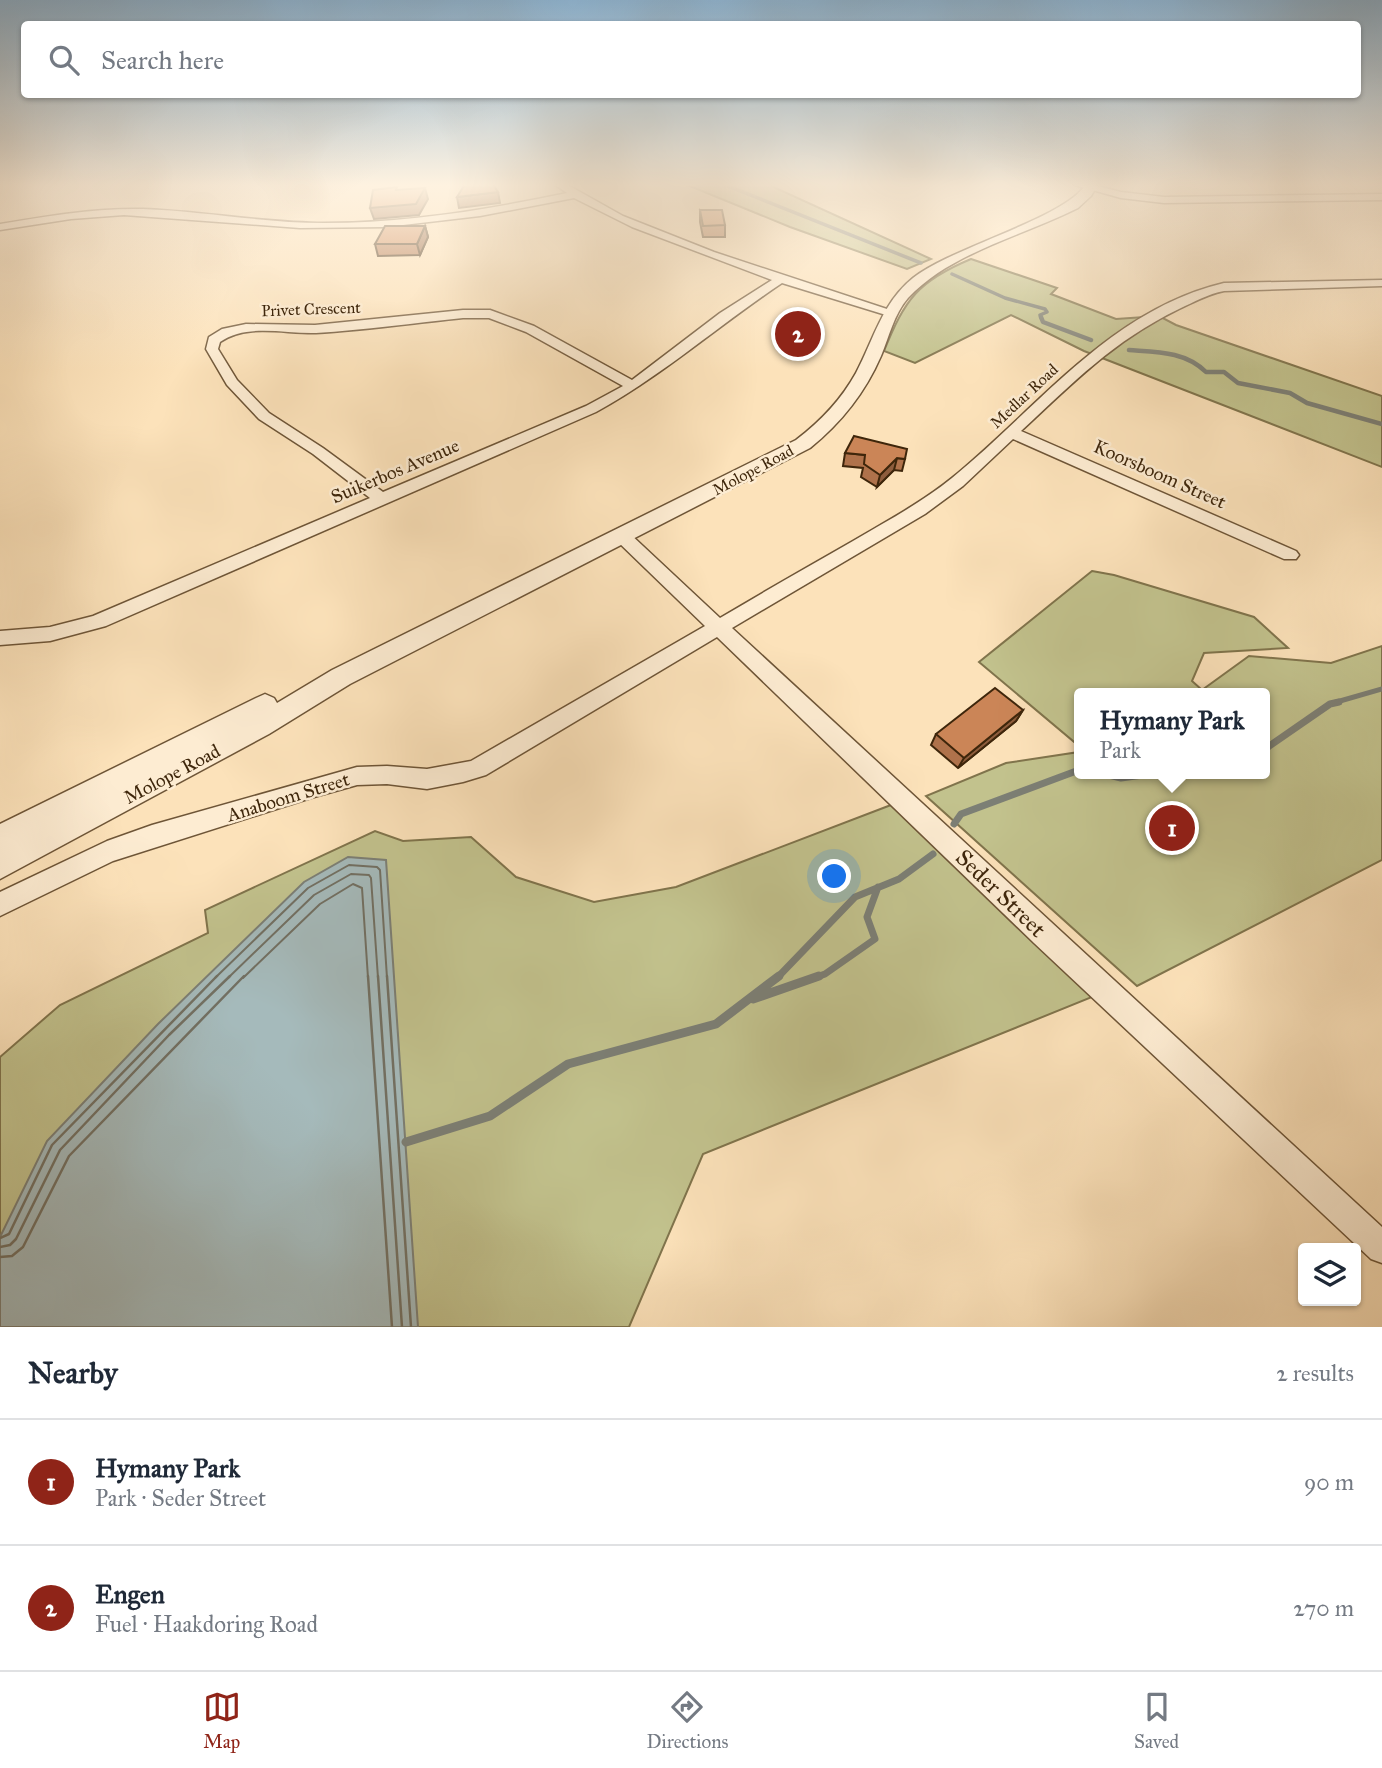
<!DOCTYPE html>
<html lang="en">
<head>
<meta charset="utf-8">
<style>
	body { margin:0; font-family:"IM FELL Great Primer",serif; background:#f2f2f3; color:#1f2937 }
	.controls { position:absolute; right:21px; bottom:21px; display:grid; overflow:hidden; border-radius:7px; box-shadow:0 2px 5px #0004 }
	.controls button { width:63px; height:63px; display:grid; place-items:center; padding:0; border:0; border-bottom:2px solid #e0e1e3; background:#fff; color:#1f2937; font:35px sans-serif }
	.you { position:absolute; left:835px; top:877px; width:24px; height:24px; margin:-18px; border:5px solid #fff; border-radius:50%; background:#1a73e8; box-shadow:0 0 0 10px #1a73e833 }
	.badge { display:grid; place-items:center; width:46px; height:46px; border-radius:50%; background:#8f2418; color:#fff; font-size:23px; font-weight:700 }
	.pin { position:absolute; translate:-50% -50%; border:4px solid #fff; box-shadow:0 2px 7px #0006 }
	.popup { position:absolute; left:1074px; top:688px; width:196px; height:91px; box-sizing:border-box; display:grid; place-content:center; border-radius:7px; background:#fff; filter:drop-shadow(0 2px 5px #0005); font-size:23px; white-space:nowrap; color:#747a83 }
	.popup b { font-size:26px; color:#1f2937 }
	.popup::after { content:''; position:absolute; left:50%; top:100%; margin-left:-14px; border:14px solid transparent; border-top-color:#fff }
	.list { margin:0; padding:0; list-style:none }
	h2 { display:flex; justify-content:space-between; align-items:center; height:91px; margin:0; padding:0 28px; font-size:30px }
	h2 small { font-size:23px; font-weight:400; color:#747a83 }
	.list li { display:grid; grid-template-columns:46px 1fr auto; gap:21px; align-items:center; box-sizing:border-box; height:126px; padding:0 28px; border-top:2px solid #e0e1e3 }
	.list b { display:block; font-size:26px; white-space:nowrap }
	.list p { margin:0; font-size:23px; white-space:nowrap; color:#747a83 }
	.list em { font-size:23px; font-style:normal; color:#747a83 }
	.icon { flex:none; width:38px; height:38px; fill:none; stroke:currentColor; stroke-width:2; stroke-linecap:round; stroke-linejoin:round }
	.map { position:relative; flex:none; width:1382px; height:1327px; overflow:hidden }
	.search { position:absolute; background:#fff; box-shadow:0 2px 5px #0004; left:21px; right:21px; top:21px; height:77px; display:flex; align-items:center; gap:18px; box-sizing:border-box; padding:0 24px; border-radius:7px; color:#747a83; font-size:26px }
	.sheet { height:343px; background:#fff }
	nav { display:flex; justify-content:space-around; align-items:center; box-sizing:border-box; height:98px; border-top:2px solid #e0e1e3; background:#fff; font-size:19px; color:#747a83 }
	nav a { display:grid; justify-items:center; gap:4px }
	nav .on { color:#8f2418 }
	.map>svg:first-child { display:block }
	.green { fill:#c2c28d; stroke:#80744c; stroke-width:2 }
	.water { fill:#a5babb; stroke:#7c7f75; stroke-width:2 }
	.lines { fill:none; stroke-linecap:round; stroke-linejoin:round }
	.shore-far1 { stroke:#727063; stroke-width:2 }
	.shore { stroke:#727063; stroke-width:2.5 }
	.stream-far4 { stroke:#7c7f75; stroke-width:3.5 }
	.stream-far3 { stroke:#7c7f75; stroke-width:4.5 }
	.stream-far2 { stroke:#7c7f75; stroke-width:5 }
	.stream-far1 { stroke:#7c7f75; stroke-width:7 }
	.stream { stroke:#7c7f75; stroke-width:9 }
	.minor-casing { stroke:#6e5537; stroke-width:3 }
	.tertiary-casing { stroke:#6e5537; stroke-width:3 }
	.minor { fill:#fdecd2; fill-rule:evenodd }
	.tertiary { fill:#fdecd2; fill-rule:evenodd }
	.wall { fill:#af724b; stroke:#3e260b; stroke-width:2 }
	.shaded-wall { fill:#8e5d3d; stroke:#3e260b; stroke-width:2 }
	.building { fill:#cb8557; stroke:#3e260b; stroke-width:2 }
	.labels { text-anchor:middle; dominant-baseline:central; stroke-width:5; stroke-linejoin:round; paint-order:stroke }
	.far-street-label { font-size:16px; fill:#3e260b; stroke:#fdecd2 }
	.street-label { font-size:19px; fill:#3e260b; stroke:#fdecd2 }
	.near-street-label { font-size:23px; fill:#3e260b; stroke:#fdecd2 }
</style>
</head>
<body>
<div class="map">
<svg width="1382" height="1327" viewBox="0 0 1382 1327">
	<rect width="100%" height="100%" fill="#fce2ba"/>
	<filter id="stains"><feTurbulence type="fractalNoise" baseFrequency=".00286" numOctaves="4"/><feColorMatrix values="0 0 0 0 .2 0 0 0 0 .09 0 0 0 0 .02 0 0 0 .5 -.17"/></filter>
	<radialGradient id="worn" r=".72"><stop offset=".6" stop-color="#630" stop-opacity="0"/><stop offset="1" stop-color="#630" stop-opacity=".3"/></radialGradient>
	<!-- green -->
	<path class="green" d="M 685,184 L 767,184 L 931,259 L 907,269 L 790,227 Z
		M 971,259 L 1057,288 L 1051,294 L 1116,319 L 1159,316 L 1176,325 L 1382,396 L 1382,467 L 1084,351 L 1011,315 L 915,363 L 884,351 C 905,299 918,281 971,259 Z
		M 1092,571 L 1114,575 L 1254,617 L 1288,648 L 1204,653 L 1192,681 L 1202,690 L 1249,656 L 1331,663 L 1382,646 L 1382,860 L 1137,986 L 926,796 L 1006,763 L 1079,752 L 1079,774 L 1265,774 L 1265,693 L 1079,693 L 1079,746 L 979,662 Z
		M 891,805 L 1092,997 L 703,1154 L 629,1327 L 0,1327 L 0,1057 L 60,1005 L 208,933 L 205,910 L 375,831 L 403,841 L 471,837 L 516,877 L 594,902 L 676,887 Z"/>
	<!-- water -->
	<path class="water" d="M 348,857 L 386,860 L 418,1327 L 0,1327 L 0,1237 L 47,1141 L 158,1024 L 304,882 Z"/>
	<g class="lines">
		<!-- shore-far1 -->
		<path class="shore-far1" d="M 215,978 L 308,888 L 349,865 L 377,867 L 380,870 L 387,978
			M 228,978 L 314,895 L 351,874 L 369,875 L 371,878 L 378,978
			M 243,978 L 320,904 L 353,884 L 362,888 L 368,978"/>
		<!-- shore -->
		<path class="shore" d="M 368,976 L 392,1327
			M 378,976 L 402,1327
			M 387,976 L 411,1327
			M 0,1238 L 9,1234 L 52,1145 L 217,976
			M 0,1247 L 10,1245 L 16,1239 L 60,1150 L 169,1035 L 230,976
			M 0,1257 L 12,1256 L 23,1247 L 69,1156 L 244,976"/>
		<!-- stream-far4 -->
		<path class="stream-far4" d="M 723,184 L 921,263
			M 952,274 L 1005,298 L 1045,309 L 1047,312 L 1040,315 L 1041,318"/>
		<!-- stream-far3 -->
		<path class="stream-far3" d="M 1041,317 L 1043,322 L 1091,340
			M 1129,350 C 1156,352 1185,351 1206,372 L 1224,372 L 1238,383 L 1290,393 L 1307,403 L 1382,424"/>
		<!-- stream-far2 -->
		<path class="stream-far2" d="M 1333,703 L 1382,689"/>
		<!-- stream-far1 -->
		<path class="stream-far1" d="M 1265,749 L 1330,704 L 1339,702
			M 1105,774 L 1121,778 L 1150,774
			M 954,824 L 961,814 L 1079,770
			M 777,978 L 855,897 L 899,879 L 933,854
			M 814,978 L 825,974 L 875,939 L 867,917 L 878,887"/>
		<!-- stream -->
		<path class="stream" d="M 753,999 L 819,976
			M 406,1142 L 490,1116 L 568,1064 L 716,1024 L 779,976"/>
		<!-- minor casing -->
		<g class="minor-casing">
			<path id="minor" d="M 554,184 L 566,184 L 623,216 L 714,252 L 896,312 L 886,315 L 782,283 C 719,325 662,376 596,412 L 106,626 L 50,641 L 0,645 L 0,631 L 50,627 L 93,616 L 370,498 L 313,454 L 259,419 L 227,385 L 206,349 L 209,337 L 222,329 L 246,324 L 315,325 L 463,310 L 490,310 L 534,326 L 632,380 L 720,313 L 772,280 L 632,227 L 574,198 L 480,216 L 386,227 L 300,228 L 124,215 L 71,219 L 0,230 L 0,224 C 47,216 95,208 143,209 C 203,211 263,223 324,223 C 406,223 486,210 567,193 ZM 463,318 L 489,318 L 526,332 L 623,386 L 586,406 L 383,492 L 323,448 L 269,413 L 237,380 L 218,349 L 220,342 C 247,323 285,334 316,333 C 365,330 414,323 463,318 Z
				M 1071,184 L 1090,184 L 1121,192 L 1164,197 L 1382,194 L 1382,200 L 1164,203 L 1121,198 Z
				M 1382,280 L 1382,286 L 1224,291 C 1208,294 1194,302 1179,309 C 1113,341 1074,382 1021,431 L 1296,551 L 1299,555 L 1296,559 L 1284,559 L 1013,439 L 963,486 L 925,514 L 732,628 L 1382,1227 L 1382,1263 L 1371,1259 L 1034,943 L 717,637 L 486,775 L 463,782 L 427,789 L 387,784 L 357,785 L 314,797 L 113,861 L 0,916 L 0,892 L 107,841 L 152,825 L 357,767 L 387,766 L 427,769 L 471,761 L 705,626 L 616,540 L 614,536 L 616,532 L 628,532 L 720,618 C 764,592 809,566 853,541 C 887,521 921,503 952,478 C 1038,408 1110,310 1224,283 Z"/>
		</g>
		<!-- tertiary casing -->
		<g class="tertiary-casing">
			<path id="tertiary" d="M 1086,184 L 1098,184 L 1091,196 L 1078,208 C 1023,236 951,252 908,298 C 894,314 889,337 881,356 C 865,393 841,423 810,448 L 350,684 L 269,734 L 0,879 L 0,824 L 256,698 L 265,694 L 274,698 L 277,703 L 332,670 L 796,440 C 821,421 841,400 856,373 C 874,339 882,303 913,278 C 952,247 1066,218 1086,184 Z"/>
		</g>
		<!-- minor -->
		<use href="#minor" class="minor"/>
		<!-- tertiary -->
		<use href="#tertiary" class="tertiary"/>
	</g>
	<!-- wall -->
	<path class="wall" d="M 700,210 L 725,225 L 725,237 L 703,237 L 700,222 Z
		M 425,226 L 428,237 L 420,255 L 378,256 L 375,244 Z
		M 776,335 L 810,335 L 797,348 L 776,341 Z
		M 845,453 L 905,459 L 902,471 L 894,470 L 877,487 L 861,477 L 863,468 L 843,466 Z
		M 1023,710 L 1016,721 L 958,768 L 931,745 L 936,734 Z"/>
	<!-- shaded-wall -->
	<path class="shaded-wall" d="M 425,188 L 428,199 L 419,215 L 374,219 L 370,208 Z
		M 498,192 L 500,203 L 459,208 L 457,197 Z
		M 425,226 L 428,237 L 420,255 L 417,244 Z
		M 811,329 L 810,335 L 797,348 L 798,342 Z
		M 897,458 L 894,470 L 877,487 L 880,475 Z
		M 1023,710 L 1016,721 L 958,768 L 964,758 Z"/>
	<!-- building -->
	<path class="building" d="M 465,184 L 493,184 L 498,192 L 457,197 Z
		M 397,187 L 396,190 L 425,188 L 416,204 L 370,208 L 373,190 Z
		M 700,210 L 722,210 L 725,225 L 703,226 Z
		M 385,226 L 425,226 L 417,244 L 375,244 Z
		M 790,323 L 811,329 L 798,342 L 776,335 Z
		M 854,436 L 907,449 L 905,459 L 897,458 L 880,475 L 864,464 L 865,455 L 845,453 Z
		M 995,688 L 1023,710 L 964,758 L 936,734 Z"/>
	<!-- sky -->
	<linearGradient id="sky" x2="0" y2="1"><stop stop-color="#8db6d6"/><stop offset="0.5" stop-color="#fef2e0"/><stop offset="1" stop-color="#fef2e0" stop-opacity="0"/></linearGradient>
	<rect width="1382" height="370" fill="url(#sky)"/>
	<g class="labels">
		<!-- far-street labels -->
		<g class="far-street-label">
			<text transform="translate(311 309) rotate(-2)">Privet Crescent</text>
			<text transform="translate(1024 396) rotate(-43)">Medlar Road</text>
			<text transform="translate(753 470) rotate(-28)">Molope Road</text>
		</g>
		<!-- street labels -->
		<g class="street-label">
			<text transform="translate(395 471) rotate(-23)">Suikerbos Avenue</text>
			<text transform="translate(1160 474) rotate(24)">Koorsboom Street</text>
			<text transform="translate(172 774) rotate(-28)">Molope Road</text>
			<text transform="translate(288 797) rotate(-17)">Anaboom Street</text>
		</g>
		<!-- near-street labels -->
		<g class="near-street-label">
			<text transform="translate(1001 893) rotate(44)">Seder Street</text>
		</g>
	</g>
	<rect width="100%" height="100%" filter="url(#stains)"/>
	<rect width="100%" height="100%" fill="url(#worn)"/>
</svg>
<div class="controls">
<button><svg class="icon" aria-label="layers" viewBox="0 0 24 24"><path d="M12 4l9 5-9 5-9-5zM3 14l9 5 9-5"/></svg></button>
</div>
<div class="you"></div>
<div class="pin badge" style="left:1172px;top:828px">1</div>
<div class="popup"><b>Hymany Park</b>Park</div>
<div class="pin badge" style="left:798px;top:334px">2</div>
<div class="search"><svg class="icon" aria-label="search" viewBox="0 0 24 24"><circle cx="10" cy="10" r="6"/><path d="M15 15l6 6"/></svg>Search here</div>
</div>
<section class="sheet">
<h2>Nearby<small>2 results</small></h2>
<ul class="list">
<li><span class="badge">1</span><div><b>Hymany Park</b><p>Park · Seder Street</p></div><em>90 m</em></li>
<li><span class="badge">2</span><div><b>Engen</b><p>Fuel · Haakdoring Road</p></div><em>270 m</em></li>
</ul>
</section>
<nav>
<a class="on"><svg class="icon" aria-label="map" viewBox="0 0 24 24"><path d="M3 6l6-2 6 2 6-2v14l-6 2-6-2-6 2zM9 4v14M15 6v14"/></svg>Map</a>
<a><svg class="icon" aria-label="directions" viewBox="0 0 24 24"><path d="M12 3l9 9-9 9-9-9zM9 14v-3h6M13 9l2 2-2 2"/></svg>Directions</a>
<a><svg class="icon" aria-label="saved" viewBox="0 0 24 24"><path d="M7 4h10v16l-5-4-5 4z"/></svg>Saved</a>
</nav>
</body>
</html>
